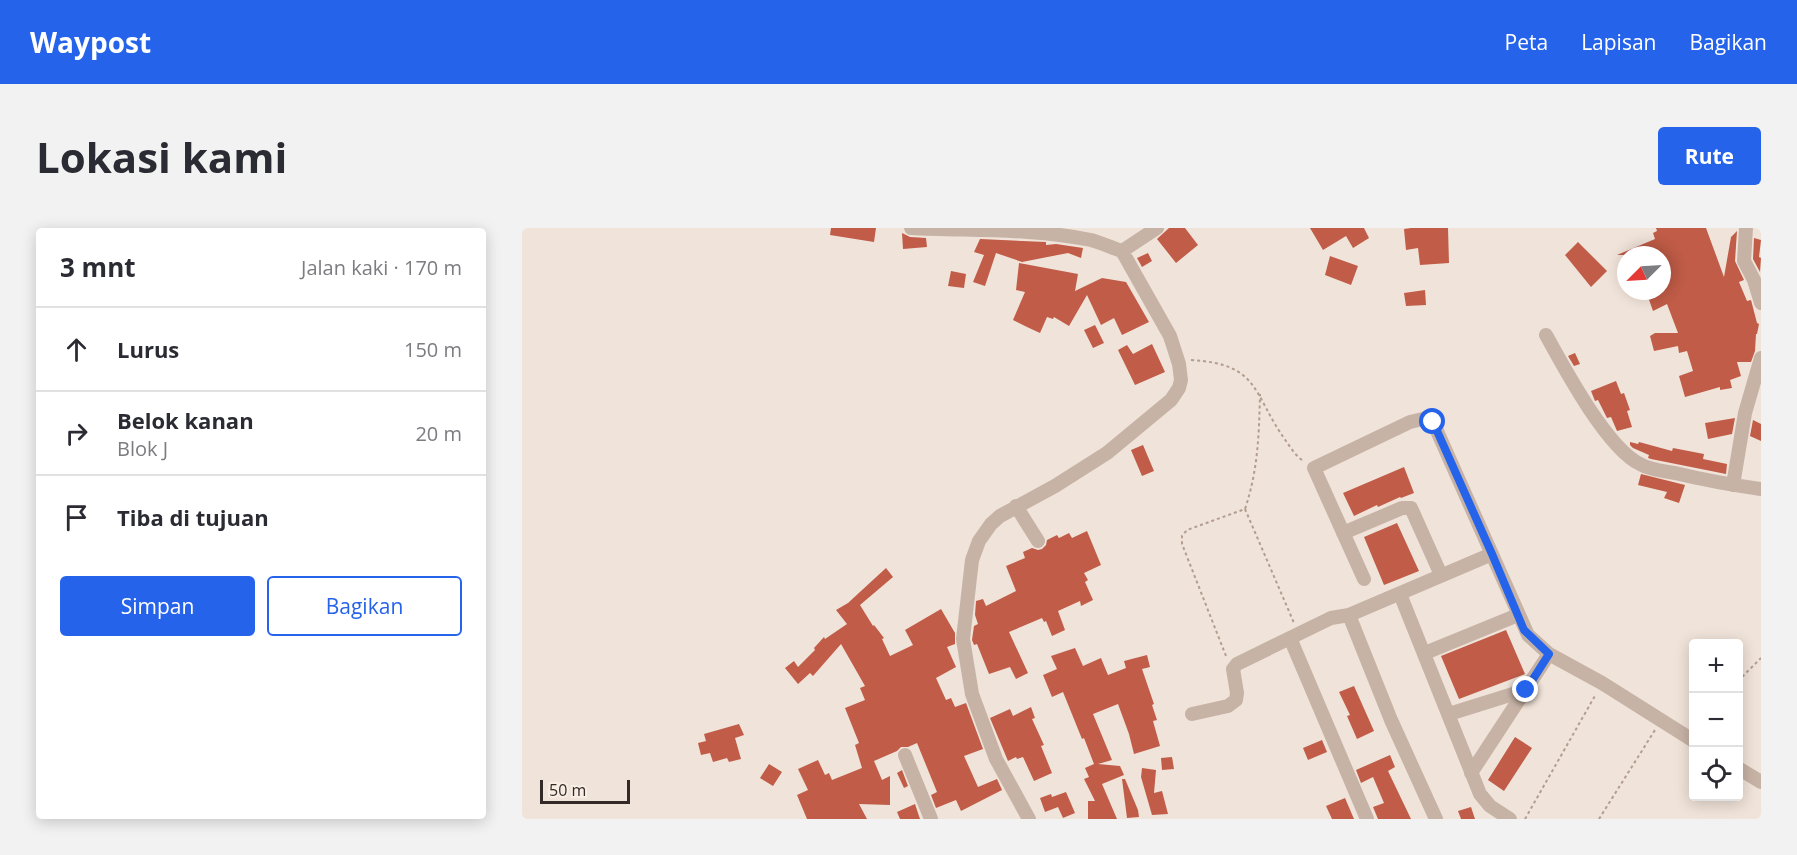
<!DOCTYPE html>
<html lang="id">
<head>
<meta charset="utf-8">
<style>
	body { margin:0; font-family:"Open Sans",sans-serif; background:#f2f2f3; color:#2b2b33 }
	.controls { position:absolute; right:18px; bottom:18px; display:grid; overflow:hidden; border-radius:6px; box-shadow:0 3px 15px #0003 }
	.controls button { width:54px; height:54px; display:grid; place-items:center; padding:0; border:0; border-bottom:2px solid #e1e1e2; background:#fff; color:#2b2b33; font:30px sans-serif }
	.compass { position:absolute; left:1095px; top:18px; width:54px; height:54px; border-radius:50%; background:#fff; box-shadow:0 3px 15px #0003; rotate:246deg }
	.scale { position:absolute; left:18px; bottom:15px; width:90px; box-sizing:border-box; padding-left:6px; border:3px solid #332926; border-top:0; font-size:16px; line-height:21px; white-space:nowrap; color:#332926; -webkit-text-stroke:4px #f8eee5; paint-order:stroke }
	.stop { position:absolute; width:18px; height:18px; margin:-14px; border:4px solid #2563eb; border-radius:50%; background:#fff }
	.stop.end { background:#2563eb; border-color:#fff; box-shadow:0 2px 6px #0008 }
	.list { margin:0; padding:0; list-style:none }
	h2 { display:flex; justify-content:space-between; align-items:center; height:78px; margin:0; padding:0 24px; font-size:26px }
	h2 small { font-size:20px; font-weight:400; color:#7c7c81 }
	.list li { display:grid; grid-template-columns:39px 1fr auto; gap:18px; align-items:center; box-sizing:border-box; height:84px; padding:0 24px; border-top:2px solid #e1e1e2 }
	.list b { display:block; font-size:22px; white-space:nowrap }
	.list p { margin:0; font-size:20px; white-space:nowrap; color:#7c7c81 }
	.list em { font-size:20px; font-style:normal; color:#7c7c81 }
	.actions { display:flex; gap:12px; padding:18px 24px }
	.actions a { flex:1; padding:14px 0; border:2px solid #2563eb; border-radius:6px; text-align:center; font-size:21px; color:#2563eb }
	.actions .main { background:#2563eb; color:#fff }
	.icon { flex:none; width:33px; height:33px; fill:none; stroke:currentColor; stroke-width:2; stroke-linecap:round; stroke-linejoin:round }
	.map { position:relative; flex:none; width:1239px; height:591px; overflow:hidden; border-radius:6px }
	header { display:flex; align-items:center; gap:36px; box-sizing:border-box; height:84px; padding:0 30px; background:#2563eb; color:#fff }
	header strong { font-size:28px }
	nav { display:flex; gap:33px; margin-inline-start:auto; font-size:21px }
	.intro { display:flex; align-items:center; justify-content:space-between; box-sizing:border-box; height:144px; padding:0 36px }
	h1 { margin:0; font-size:42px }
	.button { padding:15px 27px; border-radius:6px; background:#2563eb; color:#fff; font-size:21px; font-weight:700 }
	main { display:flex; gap:36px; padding:0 36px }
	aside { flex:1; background:#fff; border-radius:6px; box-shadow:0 3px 15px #0003 }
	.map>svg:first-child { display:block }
	.building { fill:#c05c47 }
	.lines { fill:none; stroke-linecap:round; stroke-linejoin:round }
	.path { stroke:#b29d90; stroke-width:2; stroke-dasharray:3 3; stroke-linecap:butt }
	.minor { stroke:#c7b3a6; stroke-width:14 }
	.route { stroke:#2563eb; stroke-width:8 }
</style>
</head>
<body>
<header>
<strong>Waypost</strong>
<nav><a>Peta</a><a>Lapisan</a><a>Bagikan</a></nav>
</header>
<div class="intro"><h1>Lokasi kami</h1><a class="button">Rute</a></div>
<main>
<aside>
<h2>3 mnt<small>Jalan kaki · 170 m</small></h2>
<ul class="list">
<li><svg class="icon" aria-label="ahead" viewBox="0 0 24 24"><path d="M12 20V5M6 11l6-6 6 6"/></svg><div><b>Lurus</b></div><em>150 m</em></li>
<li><svg class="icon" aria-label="right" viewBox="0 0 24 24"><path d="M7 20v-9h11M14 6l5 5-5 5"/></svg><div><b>Belok kanan</b><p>Blok J</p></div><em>20 m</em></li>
<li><svg class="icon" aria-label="arrive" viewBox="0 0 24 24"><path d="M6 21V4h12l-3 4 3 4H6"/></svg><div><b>Tiba di tujuan</b></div></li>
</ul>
<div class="actions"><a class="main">Simpan</a><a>Bagikan</a></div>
</aside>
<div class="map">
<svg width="1239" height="591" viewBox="0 0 1239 591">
	<rect width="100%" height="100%" fill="#f0e3d9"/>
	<!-- building -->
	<path class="building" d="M 309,0 L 354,0 L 352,14 L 308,7 Z
		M 647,0 L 663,0 L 676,17 L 654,35 L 635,11 Z
		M 788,0 L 842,0 L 847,10 L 831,20 L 824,8 L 801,22 Z
		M 889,0 L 926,0 L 927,35 L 898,37 L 896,20 L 884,22 L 882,1 Z
		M 1134,0 L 1184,0 L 1202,49 L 1209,9 L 1215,3 L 1213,33 L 1222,52 L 1217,54 L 1225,73 L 1229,72 L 1235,95 L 1237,96 L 1235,106 L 1234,106 L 1233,123 L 1229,134 L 1215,134 L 1219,148 L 1208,152 L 1210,160 L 1198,162 L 1198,159 L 1163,169 L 1157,148 L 1171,143 L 1165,123 L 1157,125 L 1156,118 L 1132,123 L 1128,108 L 1133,105 L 1156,105 L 1145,76 L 1131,83 L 1124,63 L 1140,63 L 1140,27 L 1095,27 L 1133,11 L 1131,5 L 1135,3 Z
		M 380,5 L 388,9 L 404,10 L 405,19 L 381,21 Z
		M 1232,10 L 1239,12 L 1237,29 L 1239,30 L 1238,44 L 1231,31 Z
		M 458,11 L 524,14 L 524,17 L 534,16 L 561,20 L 559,30 L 546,25 L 500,34 L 474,25 L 463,58 L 451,54 L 462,27 L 452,24 Z
		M 1056,14 L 1085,43 L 1069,59 L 1043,27 Z
		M 626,25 L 630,33 L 620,39 L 615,30 Z
		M 808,28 L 836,38 L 829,57 L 803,47 Z
		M 497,35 L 556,46 L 553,63 L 580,50 L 604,54 L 627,94 L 600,107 L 592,90 L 579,97 L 565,67 L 547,98 L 532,89 L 531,91 L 525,89 L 518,105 L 505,99 L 491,92 L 503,64 L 494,62 Z
		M 429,43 L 444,46 L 442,60 L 426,58 Z
		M 903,62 L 904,77 L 884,78 L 882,65 Z
		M 573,97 L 582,115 L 571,120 L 562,102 Z
		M 630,116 L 643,144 L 613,157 L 596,122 L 605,117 L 611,126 Z
		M 1053,125 L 1058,136 L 1052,138 L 1046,128 Z
		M 1094,153 L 1099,166 L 1102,165 L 1108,182 L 1105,183 L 1110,199 L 1095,203 L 1089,189 L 1085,190 L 1076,172 L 1073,173 L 1069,163 Z
		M 1213,190 L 1210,206 L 1186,211 L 1183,195 Z
		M 1231,192 L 1239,196 L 1239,213 L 1228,208 Z
		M 1108,214 L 1116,216 L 1117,214 L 1150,223 L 1151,220 L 1182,226 L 1181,231 L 1205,236 L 1204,246 L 1129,231 L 1126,230 L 1127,227 L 1111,220 L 1108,217 Z
		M 621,217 L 632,243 L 620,248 L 609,222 Z
		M 882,239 L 892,265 L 879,270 L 878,269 L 856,279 L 855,277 L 832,288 L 821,265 Z
		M 1119,246 L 1163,257 L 1157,275 L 1142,270 L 1145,264 L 1116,257 Z
		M 875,295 L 897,343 L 862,357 L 842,309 Z
		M 565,303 L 579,337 L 562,345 L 566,352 L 563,354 L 571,372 L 559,378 L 558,373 L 536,383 L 543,402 L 530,408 L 524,393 L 522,394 L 520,390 L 487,404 L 506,445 L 494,451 L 488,439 L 467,446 L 455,416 L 452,417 L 450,412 L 452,398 L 456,396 L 453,387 L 454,373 L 461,371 L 464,378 L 494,363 L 484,338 L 503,330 L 501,324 L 510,320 L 516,322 L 520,321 L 524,317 L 525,312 L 535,307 L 537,310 L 547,305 L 550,310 Z
		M 364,340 L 371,349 L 338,377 L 351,398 L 352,397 L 362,410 L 360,411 L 368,428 L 391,417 L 383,402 L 419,381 L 433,405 L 433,416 L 425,419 L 434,439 L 414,450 L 424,472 L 429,470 L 433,479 L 444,475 L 461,521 L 442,528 L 456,559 L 475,551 L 480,562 L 439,583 L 434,572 L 414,580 L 409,567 L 415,564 L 395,515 L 386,519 L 379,519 L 375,523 L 352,533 L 360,552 L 368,548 L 368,577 L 337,576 L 345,591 L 285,591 L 275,567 L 286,562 L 276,541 L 296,532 L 303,547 L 307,545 L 310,552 L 340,540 L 333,517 L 337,515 L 323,480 L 343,472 L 338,460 L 343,458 L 319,416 L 291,448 L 288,445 L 276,456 L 263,440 L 272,433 L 276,439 L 293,422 L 292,420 L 302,409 L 303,411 L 325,396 L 314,382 L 326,375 Z
		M 984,402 L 1003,446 L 937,471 L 919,428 Z
		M 553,420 L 561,438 L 579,430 L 586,447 L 604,440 L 602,433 L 625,427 L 628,439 L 620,441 L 632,476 L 630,477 L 635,492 L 631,493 L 638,518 L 612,526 L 607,506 L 596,476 L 571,486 L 590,532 L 576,536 L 598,538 L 602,547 L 580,556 L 595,591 L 566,591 L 566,573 L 573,573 L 562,551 L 567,549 L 563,540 L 572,536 L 562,510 L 560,511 L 541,464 L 530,469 L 521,447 L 535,441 L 529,428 Z
		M 832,458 L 852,503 L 835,511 L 825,488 L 828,487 L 817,464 Z
		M 509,479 L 513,490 L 510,491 L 522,517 L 519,518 L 530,545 L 512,553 L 501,529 L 495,531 L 494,529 L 486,533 L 468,490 L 488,481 L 491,488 Z
		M 217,496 L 222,507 L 213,510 L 219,531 L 207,534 L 205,530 L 191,534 L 188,525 L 179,527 L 176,515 L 184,513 L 182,506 Z
		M 993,509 L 1010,520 L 982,563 L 966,552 Z
		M 800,512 L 805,524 L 786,532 L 781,520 Z
		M 868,527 L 873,539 L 866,543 L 889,591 L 856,591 L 851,579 L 862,575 L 851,549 L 839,555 L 834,542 Z
		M 650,529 L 652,541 L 640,542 L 639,530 Z
		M 247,536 L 260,544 L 251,558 L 238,550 Z
		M 620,540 L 634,542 L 632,565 L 640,563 L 646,586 L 630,587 L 619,549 Z
		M 380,542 L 386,558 L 382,560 L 375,545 Z
		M 600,551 L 603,551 L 616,582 L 617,589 L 605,590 Z
		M 544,564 L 553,585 L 541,590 L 536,579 L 523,584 L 518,570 L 529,566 L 530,569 Z
		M 823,570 L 832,591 L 810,591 L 804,578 Z
		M 393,576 L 398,591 L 378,591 L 375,584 Z
		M 949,579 L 953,591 L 939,591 L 936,583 Z"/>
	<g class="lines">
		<!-- path -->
		<path class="path" d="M 669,132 C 739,136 730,166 764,213 C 769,220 774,229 782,233
			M 723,281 L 772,395
			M 704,428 L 660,316 L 660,308 L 665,302 L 723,281 C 736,242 737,207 738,166
			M 1216,453 L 1239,430
			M 1003,591 L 1074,466
			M 1077,591 L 1133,502"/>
		<!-- minor -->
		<path class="minor" d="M 389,0 C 448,3 511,0 569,12 C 580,15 590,20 600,23 L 635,0
			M 1224,0 L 1222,33 L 1232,52 L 1239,75
			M 1024,107 C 1042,140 1085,220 1118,236 C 1128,242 1142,243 1153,245 C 1182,252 1210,257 1239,261
			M 1211,257 L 1223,185 L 1239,130
			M 494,278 L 516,313
			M 821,305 L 880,280 L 889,280 L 919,347
			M 842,351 L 792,240 L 888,194 L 905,190 L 911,194 L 915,203 L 1006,407 L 1027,426 L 1080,455 L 1172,513
			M 878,366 L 958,566 L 968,578 L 988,591
			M 827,387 L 809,390 L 768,410 L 845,591
			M 903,425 L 996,387
			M 670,486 L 706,478 L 714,472 L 715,465 L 711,441 L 715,436 L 768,410
			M 927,486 L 1004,462
			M 383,527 L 409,591
			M 1216,540 L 1239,554
			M 949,545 L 1027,426
			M 507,591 L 474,531 L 450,466 L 441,411 L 450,332 L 457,313 L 469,296 L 478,288 L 533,258 L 585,225 L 649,172 L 657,160 L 659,152 L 657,136 L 648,108 L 600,23
			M 914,591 L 869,492 L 827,387 L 970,326"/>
	</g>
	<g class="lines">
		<!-- route -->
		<path class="route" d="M 911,194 L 970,326 L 1002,402 L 1027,426 L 1004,462"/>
	</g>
</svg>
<div class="controls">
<button>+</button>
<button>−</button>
<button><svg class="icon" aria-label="locate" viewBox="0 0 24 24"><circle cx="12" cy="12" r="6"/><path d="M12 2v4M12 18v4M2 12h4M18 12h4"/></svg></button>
</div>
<svg class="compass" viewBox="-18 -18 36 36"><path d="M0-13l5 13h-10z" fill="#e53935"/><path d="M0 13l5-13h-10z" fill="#7c7c81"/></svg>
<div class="scale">50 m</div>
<div class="stop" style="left:911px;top:194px"></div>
<div class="stop end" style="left:1004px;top:462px"></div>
</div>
</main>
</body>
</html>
